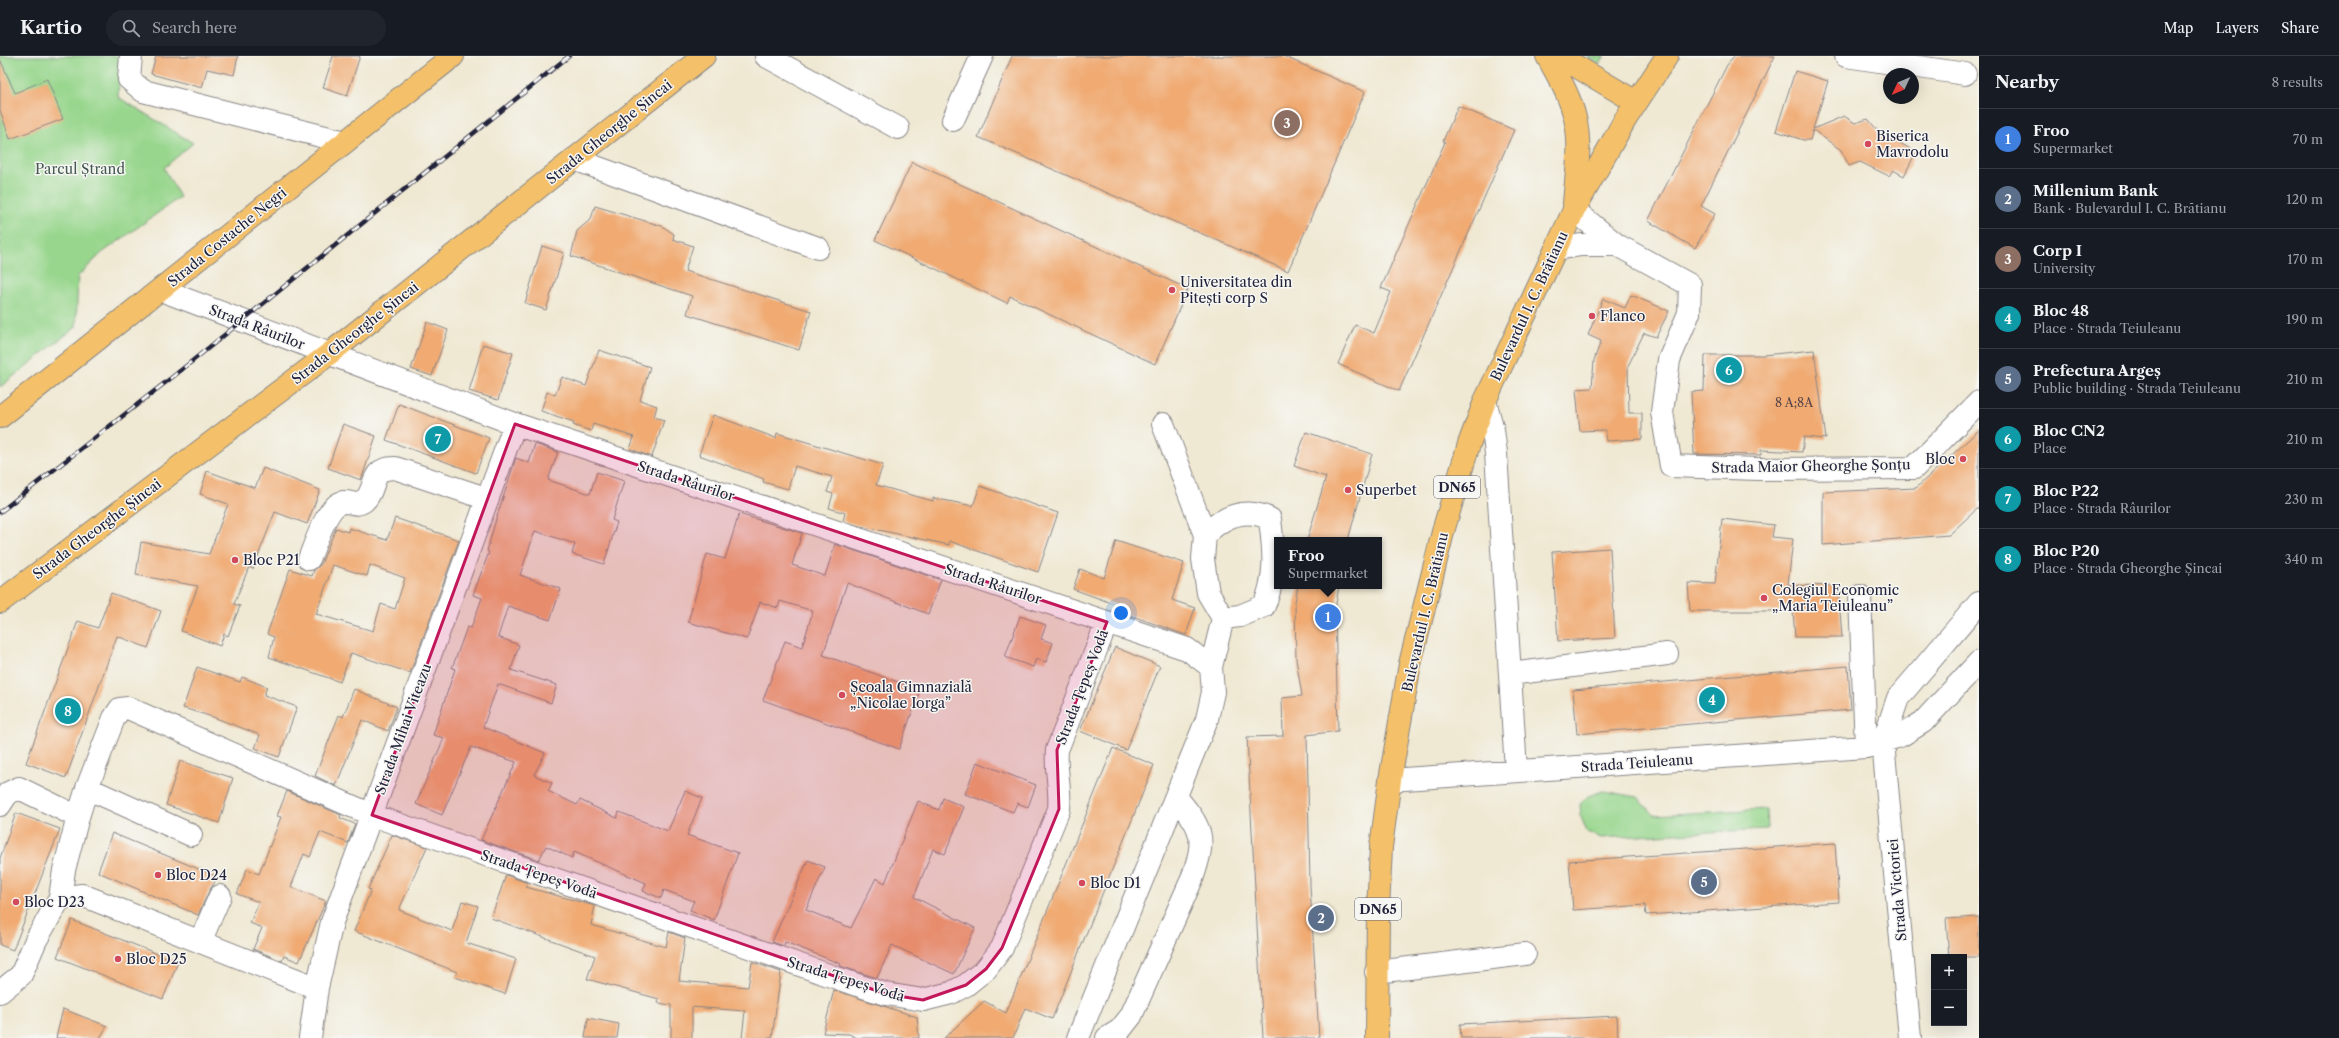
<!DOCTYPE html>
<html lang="en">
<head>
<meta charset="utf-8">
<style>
	body { margin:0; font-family:"Libre Caslon Text",serif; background:#20242c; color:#f1f3f6 }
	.controls { position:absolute; right:12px; bottom:12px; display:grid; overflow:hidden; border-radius:0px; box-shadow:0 4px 16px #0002 }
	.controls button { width:36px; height:36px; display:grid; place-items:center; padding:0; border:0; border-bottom:1px solid #363941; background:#171b24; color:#f1f3f6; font:20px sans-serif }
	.compass { position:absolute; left:1883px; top:12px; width:36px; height:36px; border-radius:50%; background:#171b24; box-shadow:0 4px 16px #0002; rotate:226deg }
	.you { position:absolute; left:1121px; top:557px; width:14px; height:14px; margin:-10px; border:3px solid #fff; border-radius:50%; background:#1a73e8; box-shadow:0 0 0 6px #1a73e833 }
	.badge { display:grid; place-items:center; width:26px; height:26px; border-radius:50%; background:#d1495b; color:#fff; font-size:13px; font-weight:700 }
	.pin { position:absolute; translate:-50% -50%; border:2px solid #fff; box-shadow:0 1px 4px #0006 }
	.popup { position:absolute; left:1274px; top:481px; width:108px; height:52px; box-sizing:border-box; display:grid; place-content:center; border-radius:0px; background:#171b24; filter:drop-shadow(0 1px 3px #0005); font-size:13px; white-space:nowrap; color:#9ea1a6 }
	.popup b { font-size:15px; color:#f1f3f6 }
	.popup::after { content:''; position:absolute; left:50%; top:100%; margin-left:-8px; border:8px solid transparent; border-top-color:#171b24 }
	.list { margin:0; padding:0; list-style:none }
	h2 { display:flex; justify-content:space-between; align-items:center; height:52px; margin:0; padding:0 16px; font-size:17px }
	h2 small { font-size:13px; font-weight:400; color:#9ea1a6 }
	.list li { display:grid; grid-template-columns:26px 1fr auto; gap:12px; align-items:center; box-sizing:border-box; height:60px; padding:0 16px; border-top:1px solid #363941 }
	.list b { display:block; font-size:15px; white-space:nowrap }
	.list p { margin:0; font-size:13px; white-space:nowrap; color:#9ea1a6 }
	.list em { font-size:13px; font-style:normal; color:#9ea1a6 }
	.icon { flex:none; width:22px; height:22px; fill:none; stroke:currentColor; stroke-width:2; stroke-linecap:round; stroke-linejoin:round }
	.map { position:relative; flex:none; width:1979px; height:982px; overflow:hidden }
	header { display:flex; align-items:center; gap:24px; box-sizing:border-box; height:56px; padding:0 20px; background:#171b24; border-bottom:1px solid #363941 }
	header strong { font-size:19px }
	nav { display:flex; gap:22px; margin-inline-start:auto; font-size:14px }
	.search { width:280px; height:36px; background:#20242c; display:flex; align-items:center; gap:10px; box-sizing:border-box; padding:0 14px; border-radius:22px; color:#9ea1a6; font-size:15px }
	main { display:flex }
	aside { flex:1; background:#171b24 }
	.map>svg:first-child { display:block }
	.green { fill:#97d68c; stroke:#5c7c64 }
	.building { fill:#f0aa72; fill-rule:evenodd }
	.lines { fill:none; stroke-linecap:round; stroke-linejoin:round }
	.minor-casing { stroke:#888586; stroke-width:24 }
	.major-casing { stroke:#888586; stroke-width:24 }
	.minor { stroke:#fff; stroke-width:22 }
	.major { stroke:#f4c16a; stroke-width:22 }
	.rail-casing { stroke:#22223b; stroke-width:4.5 }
	.rail { stroke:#f6f6f2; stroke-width:3; stroke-dasharray:9; stroke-linecap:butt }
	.marked { fill:#c2185b; fill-opacity:0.2; stroke:#c2185b; stroke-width:3; stroke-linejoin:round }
	.poi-dot { fill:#d1495b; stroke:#f6f6f2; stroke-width:1.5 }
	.labels { text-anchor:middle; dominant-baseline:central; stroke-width:3; stroke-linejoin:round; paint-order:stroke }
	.number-label { font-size:12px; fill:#564449 }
	.shield { fill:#f6f6f2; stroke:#626272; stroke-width:1 }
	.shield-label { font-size:13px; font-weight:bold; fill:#22223b }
	.street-label { font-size:14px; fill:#22223b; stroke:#f6f6f2 }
	.poi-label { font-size:14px; fill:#22223b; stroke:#f6f6f2; text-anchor:start }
	.park-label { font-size:14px; fill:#455853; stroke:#f6f6f2 }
</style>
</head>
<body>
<header>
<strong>Kartio</strong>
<div class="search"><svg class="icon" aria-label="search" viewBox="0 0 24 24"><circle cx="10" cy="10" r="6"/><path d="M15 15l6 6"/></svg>Search here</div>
<nav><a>Map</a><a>Layers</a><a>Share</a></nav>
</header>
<main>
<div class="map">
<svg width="1979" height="982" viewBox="0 0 1979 982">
	<rect width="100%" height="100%" fill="#f6f6f2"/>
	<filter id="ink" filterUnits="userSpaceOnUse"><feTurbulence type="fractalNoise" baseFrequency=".025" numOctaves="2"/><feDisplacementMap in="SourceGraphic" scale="8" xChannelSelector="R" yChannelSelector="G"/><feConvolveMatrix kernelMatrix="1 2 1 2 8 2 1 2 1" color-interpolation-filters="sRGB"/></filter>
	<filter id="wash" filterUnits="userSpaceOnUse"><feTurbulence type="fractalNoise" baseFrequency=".012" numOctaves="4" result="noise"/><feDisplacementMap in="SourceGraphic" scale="16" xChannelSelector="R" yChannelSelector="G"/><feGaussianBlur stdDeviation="0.9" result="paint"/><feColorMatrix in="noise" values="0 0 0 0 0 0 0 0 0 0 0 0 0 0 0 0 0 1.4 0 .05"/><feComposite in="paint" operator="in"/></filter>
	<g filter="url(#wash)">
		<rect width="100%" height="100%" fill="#efe8d2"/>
		<!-- green -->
		<path class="green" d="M 0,0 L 120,0 L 118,41 L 193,87 L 164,112 L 180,141 L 102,197 L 78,220 L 76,271 L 0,331 Z
			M 1586,0 L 1605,0 L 1599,8 Z
			M 1603,735 L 1638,741 L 1653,759 L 1766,753 L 1767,773 L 1601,782 L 1587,776 L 1581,761 L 1580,748 L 1588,740 Z"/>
		<g id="blocks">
			<!-- building -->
			<path class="building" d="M 156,0 L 238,0 L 234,19 L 207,13 L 202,32 L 151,18 Z
				M 333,0 L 360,0 L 347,40 L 323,32 Z
				M 1012,0 L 1283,0 L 1365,36 L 1288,215 L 978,81 Z
				M 1735,0 L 1775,0 L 1701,150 L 1715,158 L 1695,192 L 1648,165 L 1727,9 Z
				M 0,3 L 15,37 L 47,23 L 63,63 L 10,83 L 0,54 Z
				M 1795,15 L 1828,25 L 1813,73 L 1844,60 L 1855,67 L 1868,63 L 1878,75 L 1909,92 L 1915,98 L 1904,120 L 1893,114 L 1889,120 L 1860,106 L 1849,110 L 1841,94 L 1813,74 L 1810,84 L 1803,84 L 1776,75 Z
				M 1458,50 L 1514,74 L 1399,335 L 1338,308 L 1355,269 L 1374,277 L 1391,236 L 1381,232 L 1445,86 L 1443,85 Z
				M 912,106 L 1188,233 L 1155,308 L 1010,240 L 1007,247 L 875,184 Z
				M 595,150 L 662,170 L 674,178 L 673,183 L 693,190 L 685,215 L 811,255 L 799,294 L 687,258 L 692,240 L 571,200 L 577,175 L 591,163 Z
				M 542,190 L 564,197 L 546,254 L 525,247 Z
				M 1631,239 L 1669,255 L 1656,281 L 1644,277 L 1628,310 L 1629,357 L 1642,357 L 1642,383 L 1606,385 L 1605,374 L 1580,375 L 1576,333 L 1592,332 L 1594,304 L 1601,285 L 1588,279 L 1603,243 L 1625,252 Z
				M 427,266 L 448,274 L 432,320 L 411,313 Z
				M 483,288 L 513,297 L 498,344 L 469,335 Z
				M 599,294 L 650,311 L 640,344 L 657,350 L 654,361 L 664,364 L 652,401 L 630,393 L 634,381 L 593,368 L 591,375 L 573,369 L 574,366 L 541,355 L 547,336 L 555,339 L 562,321 L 586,330 Z
				M 1814,294 L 1826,383 L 1804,381 L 1802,396 L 1761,394 L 1761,399 L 1694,398 L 1691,336 L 1704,335 L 1705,299 L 1763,299 Z
				M 399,348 L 489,382 L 476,417 L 386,384 Z
				M 713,359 L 776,382 L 777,377 L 883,409 L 876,429 L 933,445 L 933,442 L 973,450 L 980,430 L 1058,457 L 1038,516 L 949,485 L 949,489 L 860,470 L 843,465 L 845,457 L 829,452 L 833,438 L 827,436 L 832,421 L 795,410 L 788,433 L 763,426 L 764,423 L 699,399 Z
				M 343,368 L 376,380 L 361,424 L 328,412 Z
				M 1979,374 L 1979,451 L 1949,479 L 1823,489 L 1823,436 L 1916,432 Z
				M 1306,376 L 1372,398 L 1348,484 L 1307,484 L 1326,421 L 1294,410 Z
				M 535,388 L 558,396 L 548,424 L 590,438 L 597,416 L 624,425 L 612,464 L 617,466 L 604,508 L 572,498 L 575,488 L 535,475 L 520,519 L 561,533 L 550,564 L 508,550 L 498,581 L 519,589 L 511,614 L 557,629 L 551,647 L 498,628 L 483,671 L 545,697 L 534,719 L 552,727 L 548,735 L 577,749 L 580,744 L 617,762 L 619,756 L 668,775 L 685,735 L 702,742 L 687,779 L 738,797 L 714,864 L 690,854 L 694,845 L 664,834 L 661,842 L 643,835 L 646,827 L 574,796 L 572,802 L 546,790 L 539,804 L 481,784 L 516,706 L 471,691 L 442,759 L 416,748 L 444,682 L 433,679 L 455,613 L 452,612 L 458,596 L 467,571 L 471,572 L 482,542 L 473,539 L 489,496 L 487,495 L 496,463 L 516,402 L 529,407 Z
				M 263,412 L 320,434 L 307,468 L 275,456 L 253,513 L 249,511 L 234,548 L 240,550 L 228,580 L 224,578 L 220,590 L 181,575 L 198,530 L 136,519 L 141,486 L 209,498 L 228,448 L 200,438 L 207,415 L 255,432 Z
				M 739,458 L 802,477 L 792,509 L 825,520 L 835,488 L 941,524 L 928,558 L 847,527 L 823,599 L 920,634 L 899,693 L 763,644 L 785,585 L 802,591 L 813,555 L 780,545 L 778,552 L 760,546 L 747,583 L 688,566 L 707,498 L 725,503 Z
				M 395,462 L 459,484 L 410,617 L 351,597 L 340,626 L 269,601 L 274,581 L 267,578 L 290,513 L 312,520 L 314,514 L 321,508 L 336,472 L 348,476 L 349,472 L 387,484 ZM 333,509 L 367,520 L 370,509 L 405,522 L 395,553 L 381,548 L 373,575 L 316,558 Z
				M 1722,463 L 1774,469 L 1772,481 L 1793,483 L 1788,529 L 1838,530 L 1842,581 L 1795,581 L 1793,555 L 1690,555 L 1688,527 L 1715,528 Z
				M 1116,485 L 1184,507 L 1172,544 L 1195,552 L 1186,579 L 1115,554 L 1117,549 L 1073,533 L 1080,513 L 1104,522 Z
				M 1610,492 L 1615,582 L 1558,585 L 1552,496 Z
				M 1298,530 L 1339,530 L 1335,554 L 1338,675 L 1307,679 L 1310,829 L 1319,982 L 1263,982 L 1247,681 L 1283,680 L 1282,642 L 1302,640 L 1296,603 L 1295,546 Z
				M 111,537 L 161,555 L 148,592 L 117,580 L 66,722 L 26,707 L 78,565 L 98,572 Z
				M 1020,560 L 1046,569 L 1041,583 L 1053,587 L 1046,606 L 1036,603 L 1033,611 L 1005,601 Z
				M 1115,591 L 1160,610 L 1126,694 L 1080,675 Z
				M 1848,610 L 1851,654 L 1577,678 L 1573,634 Z
				M 197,611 L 240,626 L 242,621 L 267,631 L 264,639 L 297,651 L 279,701 L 255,692 L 260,679 L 213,661 L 183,652 Z
				M 354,633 L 397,651 L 388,675 L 362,664 L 336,730 L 315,720 L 339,659 L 343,661 Z
				M 1113,692 L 1154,709 L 1052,963 L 1025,952 L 1013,982 L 944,982 L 984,945 L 1006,957 Z
				M 180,705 L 233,722 L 219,767 L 166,749 Z
				M 977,706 L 1036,729 L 1028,751 L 1017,747 L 1013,756 L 965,738 Z
				M 287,735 L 341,759 L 340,762 L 355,768 L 348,787 L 320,776 L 310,801 L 304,798 L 291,831 L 326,845 L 299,906 L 284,900 L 282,905 L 253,893 L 262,872 L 250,867 L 259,846 L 237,838 L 247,813 L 259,818 L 281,761 L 277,760 Z
				M 943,742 L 964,751 L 945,798 L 933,793 L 914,841 L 975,872 L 954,918 L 892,889 L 877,922 L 840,910 L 841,908 L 785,886 L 784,890 L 772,886 L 808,804 L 825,811 L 806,854 L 851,872 L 876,822 L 885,827 L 918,745 L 939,754 Z
				M 16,757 L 60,773 L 13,894 L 0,889 L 0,802 Z
				M 112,777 L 218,821 L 209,835 L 198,859 L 98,816 Z
				M 392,779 L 427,791 L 399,854 L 452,875 L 462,845 L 478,850 L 466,887 L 516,903 L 505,938 L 455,921 L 457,916 L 354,875 L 371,834 L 368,833 Z
				M 1835,787 L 1839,846 L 1646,859 L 1645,849 L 1573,854 L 1569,805 Z
				M 506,819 L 528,827 L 526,831 L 595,850 L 591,869 L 666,891 L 669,876 L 685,882 L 679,925 L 748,931 L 752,906 L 781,916 L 772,982 L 742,982 L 745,955 L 692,951 L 692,982 L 671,982 L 671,949 L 658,947 L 659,943 L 587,923 L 595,900 L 491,862 Z
				M 1979,861 L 1979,901 L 1949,901 L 1946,863 Z
				M 72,864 L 178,906 L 163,943 L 57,901 Z
				M 834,934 L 917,961 L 919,982 L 857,982 L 849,978 L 823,977 Z
				M 63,953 L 107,970 L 100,982 L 56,982 Z
				M 1617,960 L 1618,982 L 1461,982 L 1460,968 Z
				M 588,962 L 619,968 L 617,982 L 585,982 Z"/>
		</g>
	</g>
	<g filter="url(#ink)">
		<use href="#blocks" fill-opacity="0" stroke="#888586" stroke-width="1"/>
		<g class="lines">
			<!-- minor casing -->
			<g class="minor-casing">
				<path id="minor" d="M 131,0 L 129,23 L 143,35 L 345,86
					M 766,0 L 898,72
					M 1846,0 L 1965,18
					M 953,64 L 982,0
					M 574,103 L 818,192
					M 1574,154 L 1617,189 L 1690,229 L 1689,257 L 1669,304 L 1662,356 L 1671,410 L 1758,413 L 1914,412 L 1979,346
					M 1556,193 L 1581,189 L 1617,189
					M 161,234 L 515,368 L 1187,593 L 1211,611
					M 1485,345 L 1493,374 L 1496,397 L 1516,714
					M 1163,368 L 1205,479 L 1203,503 L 1208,537 L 1223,562
					M 309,503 C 315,489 327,449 343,446 C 351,445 356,451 364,445 C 378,433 368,412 395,412 L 488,443
					M 1860,540 L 1866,691
					M 1510,618 L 1667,598
					M 1390,724 L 1866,691 L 1902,679 L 1923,666 L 1979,606
					M 87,732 L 191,779
					M 0,749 L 8,737 L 19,732 L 78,761 L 64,814 L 60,842
					M 78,761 L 87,732 L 114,662 L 120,653 L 128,652 L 372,759 L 857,929 L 886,938 L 923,944 L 951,937 L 966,929 L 986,913 L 1002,892 L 1059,753 C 1061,733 1055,714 1057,694 L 1107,566
					M 200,886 L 220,840
					M 1376,916 L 1525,898
					M 0,936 L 21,919 L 36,884 L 60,842 L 82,839 L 317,932
					M 310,982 L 317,932 L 332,866 L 515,368
					M 1078,982 L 1207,663 L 1213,636 L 1211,611 L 1223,562 L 1240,560 L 1264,550 C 1277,519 1274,496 1270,463 C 1246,451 1223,460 1205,479
					M 1107,982 L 1120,974 L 1131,960 L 1192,823 C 1206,782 1204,774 1176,741
					M 1910,982 L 1883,686 L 1898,642 L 1979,547"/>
			</g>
			<!-- major casing -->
			<g class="major-casing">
				<path id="major" d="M 1547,0 C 1558,20 1570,40 1575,62 C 1582,90 1576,120 1574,148
					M 1559,0 L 1636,46
					M 0,361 L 453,0
					M 0,546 L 329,298 L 704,0
					M 1377,982 L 1378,855 L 1381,791 L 1390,724 L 1410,608 L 1444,472 L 1469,388 L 1485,345 L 1574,154 L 1625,64 L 1667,0"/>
			</g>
			<!-- minor -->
			<use href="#minor" class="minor"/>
			<!-- major -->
			<use href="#major" class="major"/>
			<!-- rail casing -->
			<g class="rail-casing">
				<path id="rail" d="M 0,456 L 175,319 L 569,0"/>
			</g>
			<!-- rail -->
			<use href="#rail" class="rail"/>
		</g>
	</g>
	<!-- marked area -->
	<path class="marked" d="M 515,368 L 1107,566 L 1057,694 L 1059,753 L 1002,892 L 986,913 L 966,929 L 923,944 L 886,938 L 372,759 Z"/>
	<!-- markers -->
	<g class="poi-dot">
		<circle cx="1868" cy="88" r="4"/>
		<circle cx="1172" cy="234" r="4"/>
		<circle cx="1592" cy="260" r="4"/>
		<circle cx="1963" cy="403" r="4"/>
		<circle cx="1348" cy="434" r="4"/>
		<circle cx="235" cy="504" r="4"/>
		<circle cx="1764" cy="542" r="4"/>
		<circle cx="842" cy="639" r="4"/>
		<circle cx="158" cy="819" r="4"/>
		<circle cx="1082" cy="827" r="4"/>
		<circle cx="16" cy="846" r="4"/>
		<circle cx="118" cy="903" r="4"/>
	</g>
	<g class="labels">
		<!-- number labels -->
		<g class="number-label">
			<text x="1794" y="346">8 A;8A</text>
		</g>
		<!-- shield labels -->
		<g class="shield">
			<rect x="1434" y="420" width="46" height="22" rx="3"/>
			<rect x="1355" y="842" width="46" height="22" rx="3"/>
		</g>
		<g class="shield-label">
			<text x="1457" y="431">DN65</text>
			<text x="1378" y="853">DN65</text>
		</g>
		<!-- street labels -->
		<g class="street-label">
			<text transform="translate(609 76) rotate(-39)">Strada Gheorghe Șincai</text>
			<text transform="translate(227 181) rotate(-39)">Strada Costache Negri</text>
			<text transform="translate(1529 250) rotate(-65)">Bulevardul I. C. Brătianu</text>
			<text transform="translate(257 271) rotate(21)">Strada Râurilor</text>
			<text transform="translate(355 277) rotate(-38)">Strada Gheorghe Șincai</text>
			<text transform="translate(1811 410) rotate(-1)">Strada Maior Gheorghe Șonțu</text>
			<text transform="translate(686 425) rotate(18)">Strada Râurilor</text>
			<text transform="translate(97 473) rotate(-37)">Strada Gheorghe Șincai</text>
			<text transform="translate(993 528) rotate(18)">Strada Râurilor</text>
			<text transform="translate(1425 556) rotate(-77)">Bulevardul I. C. Brătianu</text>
			<text transform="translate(1082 631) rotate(-69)">Strada Țepeș Vodă</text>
			<text transform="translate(403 673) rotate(-70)">Strada Mihai Viteazu</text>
			<text transform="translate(1637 707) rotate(-4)">Strada Teiuleanu</text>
			<text transform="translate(539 818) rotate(19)">Strada Țepeș Vodă</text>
			<text transform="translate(1897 834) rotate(-95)">Strada Victoriei</text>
			<text transform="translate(846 923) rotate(17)">Strada Țepeș Vodă</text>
		</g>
		<!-- poi labels -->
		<g class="poi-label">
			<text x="1876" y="80">Biserica<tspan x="1876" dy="16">Mavrodolu</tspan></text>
			<text x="1180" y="226">Universitatea din<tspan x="1180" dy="16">Pitești corp S</tspan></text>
			<text x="1600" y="260">Flanco</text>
			<text x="1955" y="403" text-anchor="end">Bloc</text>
			<text x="1356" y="434">Superbet</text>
			<text x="243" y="504">Bloc P21</text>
			<text x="1772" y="534">Colegiul Economic<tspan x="1772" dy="16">„Maria Teiuleanu”</tspan></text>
			<text x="850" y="631">Școala Gimnazială<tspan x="850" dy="16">„Nicolae Iorga”</tspan></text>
			<text x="166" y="819">Bloc D24</text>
			<text x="1090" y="827">Bloc D1</text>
			<text x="24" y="846">Bloc D23</text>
			<text x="126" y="903">Bloc D25</text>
		</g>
		<!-- park labels -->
		<g class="park-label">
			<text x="80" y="113">Parcul Ștrand</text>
		</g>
	</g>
</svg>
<div class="controls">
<button>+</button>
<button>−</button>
</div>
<svg class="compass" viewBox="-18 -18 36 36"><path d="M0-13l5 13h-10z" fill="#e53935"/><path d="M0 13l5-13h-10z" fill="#9ea1a6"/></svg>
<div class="you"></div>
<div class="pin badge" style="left:1328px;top:561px;background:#3f7fe0">1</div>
<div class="popup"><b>Froo</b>Supermarket</div>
<div class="pin badge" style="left:1321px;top:862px;background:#5c6f8a">2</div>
<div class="pin badge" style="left:1287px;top:67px;background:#8d6e63">3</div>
<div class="pin badge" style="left:1712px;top:644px;background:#0f9aa8">4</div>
<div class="pin badge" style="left:1704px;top:826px;background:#5c6f8a">5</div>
<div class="pin badge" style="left:1729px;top:314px;background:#0f9aa8">6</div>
<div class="pin badge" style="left:438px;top:383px;background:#0f9aa8">7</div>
<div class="pin badge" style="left:68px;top:655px;background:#0f9aa8">8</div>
</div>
<aside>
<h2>Nearby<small>8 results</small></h2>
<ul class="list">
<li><span class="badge" style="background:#3f7fe0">1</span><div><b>Froo</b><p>Supermarket</p></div><em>70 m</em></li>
<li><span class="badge" style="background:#5c6f8a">2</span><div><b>Millenium Bank</b><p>Bank · Bulevardul I. C. Brătianu</p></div><em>120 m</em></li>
<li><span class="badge" style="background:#8d6e63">3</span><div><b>Corp I</b><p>University</p></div><em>170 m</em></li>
<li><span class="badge" style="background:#0f9aa8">4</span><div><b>Bloc 48</b><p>Place · Strada Teiuleanu</p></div><em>190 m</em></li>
<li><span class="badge" style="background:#5c6f8a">5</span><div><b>Prefectura Argeș</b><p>Public building · Strada Teiuleanu</p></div><em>210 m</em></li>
<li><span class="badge" style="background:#0f9aa8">6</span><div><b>Bloc CN2</b><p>Place</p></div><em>210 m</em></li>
<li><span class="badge" style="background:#0f9aa8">7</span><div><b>Bloc P22</b><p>Place · Strada Râurilor</p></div><em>230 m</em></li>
<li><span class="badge" style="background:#0f9aa8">8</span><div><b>Bloc P20</b><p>Place · Strada Gheorghe Șincai</p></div><em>340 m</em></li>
</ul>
</aside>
</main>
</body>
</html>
